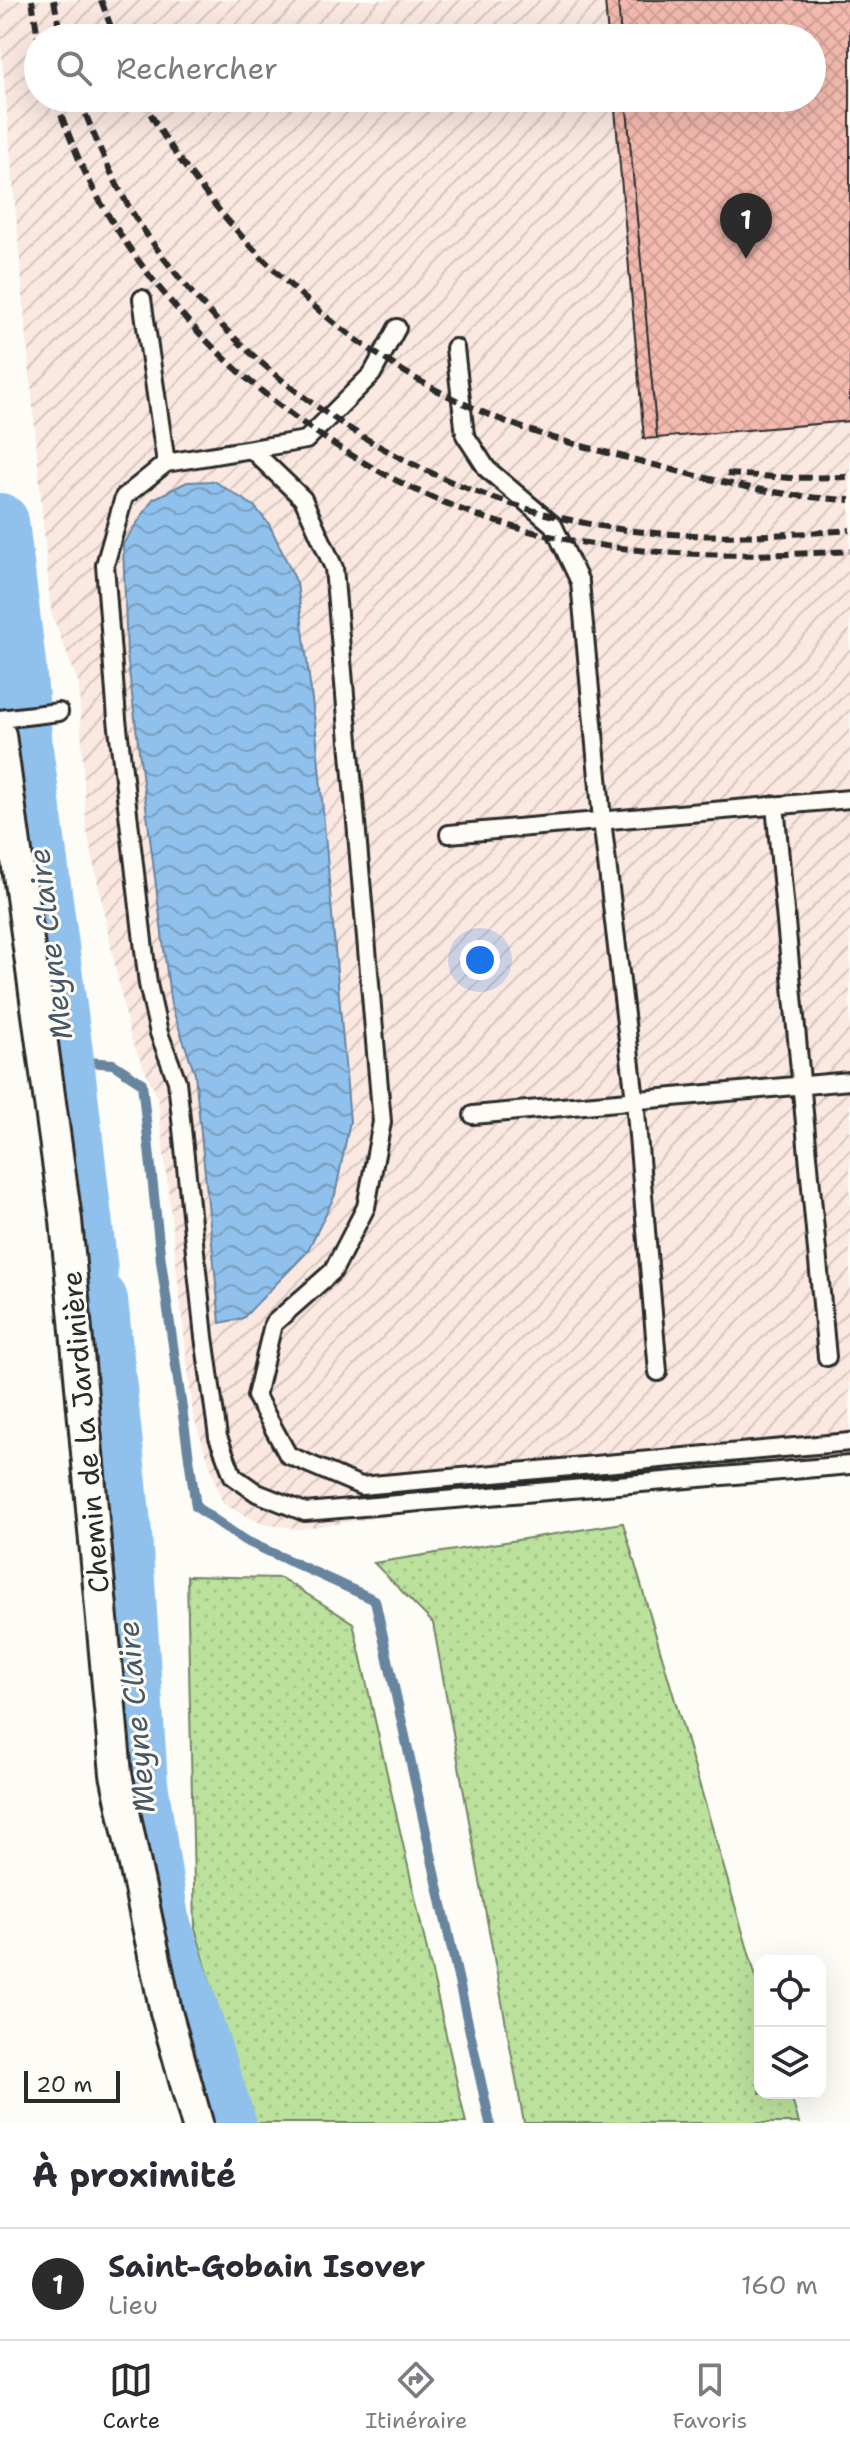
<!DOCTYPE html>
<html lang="fr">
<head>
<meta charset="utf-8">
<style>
	body { margin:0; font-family:"Shantell Sans",sans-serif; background:#f7f7f7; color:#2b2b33 }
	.controls { position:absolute; right:24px; bottom:24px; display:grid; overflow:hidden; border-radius:16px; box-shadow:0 8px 32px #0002 }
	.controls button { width:72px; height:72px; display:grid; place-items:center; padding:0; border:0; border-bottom:2px solid #e1e1e2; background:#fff; color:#2b2b33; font:40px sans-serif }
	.scale { position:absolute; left:24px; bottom:20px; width:96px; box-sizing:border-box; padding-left:8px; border:4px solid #2b2b2b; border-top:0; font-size:22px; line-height:28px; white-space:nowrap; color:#2b2b2b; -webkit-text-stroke:6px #fdfcf7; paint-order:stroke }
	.you { position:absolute; left:480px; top:960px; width:28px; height:28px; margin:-20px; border:6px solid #fff; border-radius:50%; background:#1a73e8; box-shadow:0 0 0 12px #1a73e833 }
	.badge { display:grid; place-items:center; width:52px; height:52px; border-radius:50%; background:#2b2b2b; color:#fff; font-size:26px; font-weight:700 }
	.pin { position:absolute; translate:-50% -66px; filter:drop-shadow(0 2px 4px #0008) }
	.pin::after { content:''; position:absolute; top:42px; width:28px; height:24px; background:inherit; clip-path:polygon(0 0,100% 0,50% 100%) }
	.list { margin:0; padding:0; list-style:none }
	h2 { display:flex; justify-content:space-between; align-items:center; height:104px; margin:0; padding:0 32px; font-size:34px }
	h2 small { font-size:26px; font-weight:400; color:#7c7c81 }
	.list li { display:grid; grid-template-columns:52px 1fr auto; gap:24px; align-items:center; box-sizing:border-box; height:112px; padding:0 32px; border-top:2px solid #e1e1e2 }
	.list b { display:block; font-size:30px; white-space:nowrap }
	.list p { margin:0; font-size:26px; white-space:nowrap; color:#7c7c81 }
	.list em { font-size:26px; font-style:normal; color:#7c7c81 }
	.icon { flex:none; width:44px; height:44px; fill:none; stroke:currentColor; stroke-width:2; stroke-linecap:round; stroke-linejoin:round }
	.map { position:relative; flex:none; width:850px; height:2123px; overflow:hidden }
	.search { position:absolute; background:#fff; box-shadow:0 8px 32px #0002; left:24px; right:24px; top:24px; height:88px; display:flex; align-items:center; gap:20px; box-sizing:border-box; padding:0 28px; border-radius:44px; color:#7c7c81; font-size:30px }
	.sheet { height:216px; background:#fff }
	nav { display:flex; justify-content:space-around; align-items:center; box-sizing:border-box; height:112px; border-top:2px solid #e1e1e2; background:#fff; font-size:22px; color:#7c7c81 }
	nav a { display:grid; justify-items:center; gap:4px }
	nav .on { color:#2b2b2b }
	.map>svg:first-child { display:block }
	.industrial { fill:url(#industrial-furrows); fill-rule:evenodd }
	.grass { fill:url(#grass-dots); stroke:#738664; stroke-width:2 }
	.water { fill:url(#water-waves); stroke:#68859f; stroke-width:2 }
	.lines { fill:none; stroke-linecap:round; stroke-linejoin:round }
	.stream { stroke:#68859f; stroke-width:10 }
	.river { stroke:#90c1ec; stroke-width:58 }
	.building { fill:url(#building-cross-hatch); stroke:#2b2b2b; stroke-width:2 }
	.service-casing { stroke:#2b2b2b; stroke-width:22 }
	.minor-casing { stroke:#2b2b2b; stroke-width:36 }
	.service { stroke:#fdfcf7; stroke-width:16 }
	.minor { stroke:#fdfcf7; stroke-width:30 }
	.rail { stroke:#2b2b2b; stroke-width:6; stroke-dasharray:12 6; stroke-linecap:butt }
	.labels { text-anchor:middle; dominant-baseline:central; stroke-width:6; stroke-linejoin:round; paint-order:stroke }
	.street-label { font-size:28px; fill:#2b2b2b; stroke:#fdfcf7 }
	.water-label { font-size:30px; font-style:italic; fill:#495865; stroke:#fdfcf7 }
</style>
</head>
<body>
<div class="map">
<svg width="850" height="2123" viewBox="0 0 850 2123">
	<defs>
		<pattern id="industrial-furrows" width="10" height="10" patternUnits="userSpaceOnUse" patternTransform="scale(2)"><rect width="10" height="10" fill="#fae8e1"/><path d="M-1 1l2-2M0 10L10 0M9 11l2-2" fill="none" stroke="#d6c7c1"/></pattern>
		<pattern id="grass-dots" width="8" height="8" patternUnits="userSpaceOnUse" patternTransform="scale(2)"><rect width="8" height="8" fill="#bbe19d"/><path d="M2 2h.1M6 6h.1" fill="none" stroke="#a1c187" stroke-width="1.8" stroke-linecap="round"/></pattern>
		<pattern id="water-waves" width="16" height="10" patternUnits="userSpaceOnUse" patternTransform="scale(2)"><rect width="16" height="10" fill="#90c1ec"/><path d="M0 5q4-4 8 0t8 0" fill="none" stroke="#769dbf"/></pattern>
		<pattern id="building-cross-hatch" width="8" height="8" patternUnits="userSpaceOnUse" patternTransform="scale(2)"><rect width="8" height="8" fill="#f4baaf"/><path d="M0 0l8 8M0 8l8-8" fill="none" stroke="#d1a097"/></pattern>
	</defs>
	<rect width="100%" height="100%" fill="#fdfcf7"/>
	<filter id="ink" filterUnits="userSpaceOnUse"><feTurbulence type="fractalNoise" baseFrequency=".0125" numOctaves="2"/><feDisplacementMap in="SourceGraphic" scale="16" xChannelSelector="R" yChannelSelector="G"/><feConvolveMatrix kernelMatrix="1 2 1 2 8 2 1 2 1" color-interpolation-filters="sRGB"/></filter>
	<g filter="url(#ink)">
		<!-- industrial -->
		<path class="industrial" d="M 0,0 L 850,0 L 850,1468 L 575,1489 L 301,1529 L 263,1524 L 223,1504 L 193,1415 L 158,1099 L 130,1036 L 86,827 L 79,685 L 51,612 L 0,33 ZM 38,38 L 812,38 L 812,98 L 38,98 Z"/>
		<!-- grass -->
		<path class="grass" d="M 623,1523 L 760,1991 L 760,2093 L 790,2093 L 799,2123 L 524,2123 L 433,1623 L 374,1563 Z
			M 187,1576 L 281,1578 L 353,1623 L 466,2123 L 250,2123 L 195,1928 Z"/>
		<!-- water -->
		<path class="water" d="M 214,481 L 254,506 L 269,524 L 297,583 L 316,731 L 350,1121 L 335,1195 L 307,1252 L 243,1318 L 220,1323 L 195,1074 L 171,1005 L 127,655 L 123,544 L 153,499 L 187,482 Z"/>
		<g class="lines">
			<!-- stream -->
			<path class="stream" d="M 65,1060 L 113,1064 L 142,1083 L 161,1261 L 196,1507 L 244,1540 L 375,1600 L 490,2123"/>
			<!-- river -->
			<path class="river" d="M 0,522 L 17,664 L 24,749 L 65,1060 L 89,1271
				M 99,1300 L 123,1534 L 139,1784 L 160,1919 L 227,2123"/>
		</g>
		<!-- building -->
		<path class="building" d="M 605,0 L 618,0 L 621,38 L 608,38 Z
			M 618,0 L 850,0 L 850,421 L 657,438 L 626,98 L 812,98 L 812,38 L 621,38 Z
			M 614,98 L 626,98 L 657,438 L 644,439 Z"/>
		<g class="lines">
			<!-- service casing -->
			<g class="service-casing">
				<path id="service" d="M 142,299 L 166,463 L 306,440 L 372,374 L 397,328
					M 455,348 L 465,435 L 487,469 L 553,525 L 580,582 L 602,820 L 635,1100 L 658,1372
					M 251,449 L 303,499 L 334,568 L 382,1122 L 366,1207 L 333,1271 L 273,1324 L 256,1396 L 288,1455 L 361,1486 L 850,1442
					M 166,463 L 124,497 L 105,565 L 117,719 L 148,984 L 159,1033 L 177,1081 L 204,1337 L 218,1437 L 233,1476 L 257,1493 L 305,1512 L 850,1465
					M 0,719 L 59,712
					M 775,805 L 827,1357
					M 449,834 L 850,799
					M 473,1115 L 850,1081"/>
			</g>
			<!-- minor casing -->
			<g class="minor-casing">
				<path id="minor" d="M 0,735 L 66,1220 L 116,1774 L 166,2012 L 197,2123"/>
			</g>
			<!-- service -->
			<use href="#service" class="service"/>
			<!-- minor -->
			<use href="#minor" class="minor"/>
			<!-- rail -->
			<path class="rail" d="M 32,0 L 38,38
				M 54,0 L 61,38
				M 101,0 L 115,38
				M 55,98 C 68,134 82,170 101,203 C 187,353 347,480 514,527 C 625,558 737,558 850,551
				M 79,98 C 96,140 114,185 139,223 C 249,389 429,503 626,530 C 700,539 776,536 850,530
				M 142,98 C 158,130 180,161 202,189 C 280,289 383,374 502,420 C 549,439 598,450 647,463 C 714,481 780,497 850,500
				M 727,474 L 791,478 L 850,477"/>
		</g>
	</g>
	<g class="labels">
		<!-- street labels -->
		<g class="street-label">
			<text transform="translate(85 1432) rotate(-95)">Chemin de la Jardinière</text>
		</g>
		<!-- water labels -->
		<g class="water-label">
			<text transform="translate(50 944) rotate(-97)">Meyne Claire</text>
			<text transform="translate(136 1717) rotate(-95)">Meyne Claire</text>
		</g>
	</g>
</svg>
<div class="controls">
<button><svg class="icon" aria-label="locate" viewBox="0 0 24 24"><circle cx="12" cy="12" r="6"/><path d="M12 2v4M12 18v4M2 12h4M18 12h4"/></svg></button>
<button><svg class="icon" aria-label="layers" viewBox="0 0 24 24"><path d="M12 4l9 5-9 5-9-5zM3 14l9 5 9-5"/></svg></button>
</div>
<div class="scale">20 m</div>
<div class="you"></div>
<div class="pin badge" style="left:746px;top:259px">1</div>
<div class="search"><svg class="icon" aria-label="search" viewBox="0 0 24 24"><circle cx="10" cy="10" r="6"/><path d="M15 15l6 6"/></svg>Rechercher</div>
</div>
<section class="sheet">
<h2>À proximité<small></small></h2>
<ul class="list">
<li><span class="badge">1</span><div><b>Saint-Gobain Isover</b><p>Lieu</p></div><em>160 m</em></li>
</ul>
</section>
<nav>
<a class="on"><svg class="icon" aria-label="map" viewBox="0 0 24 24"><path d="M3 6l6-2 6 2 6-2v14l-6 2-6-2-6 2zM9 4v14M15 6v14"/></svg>Carte</a>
<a><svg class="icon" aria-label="directions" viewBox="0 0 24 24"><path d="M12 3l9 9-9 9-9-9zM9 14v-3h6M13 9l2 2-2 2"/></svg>Itinéraire</a>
<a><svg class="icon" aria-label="saved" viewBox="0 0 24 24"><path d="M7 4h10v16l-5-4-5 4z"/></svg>Favoris</a>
</nav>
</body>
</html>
